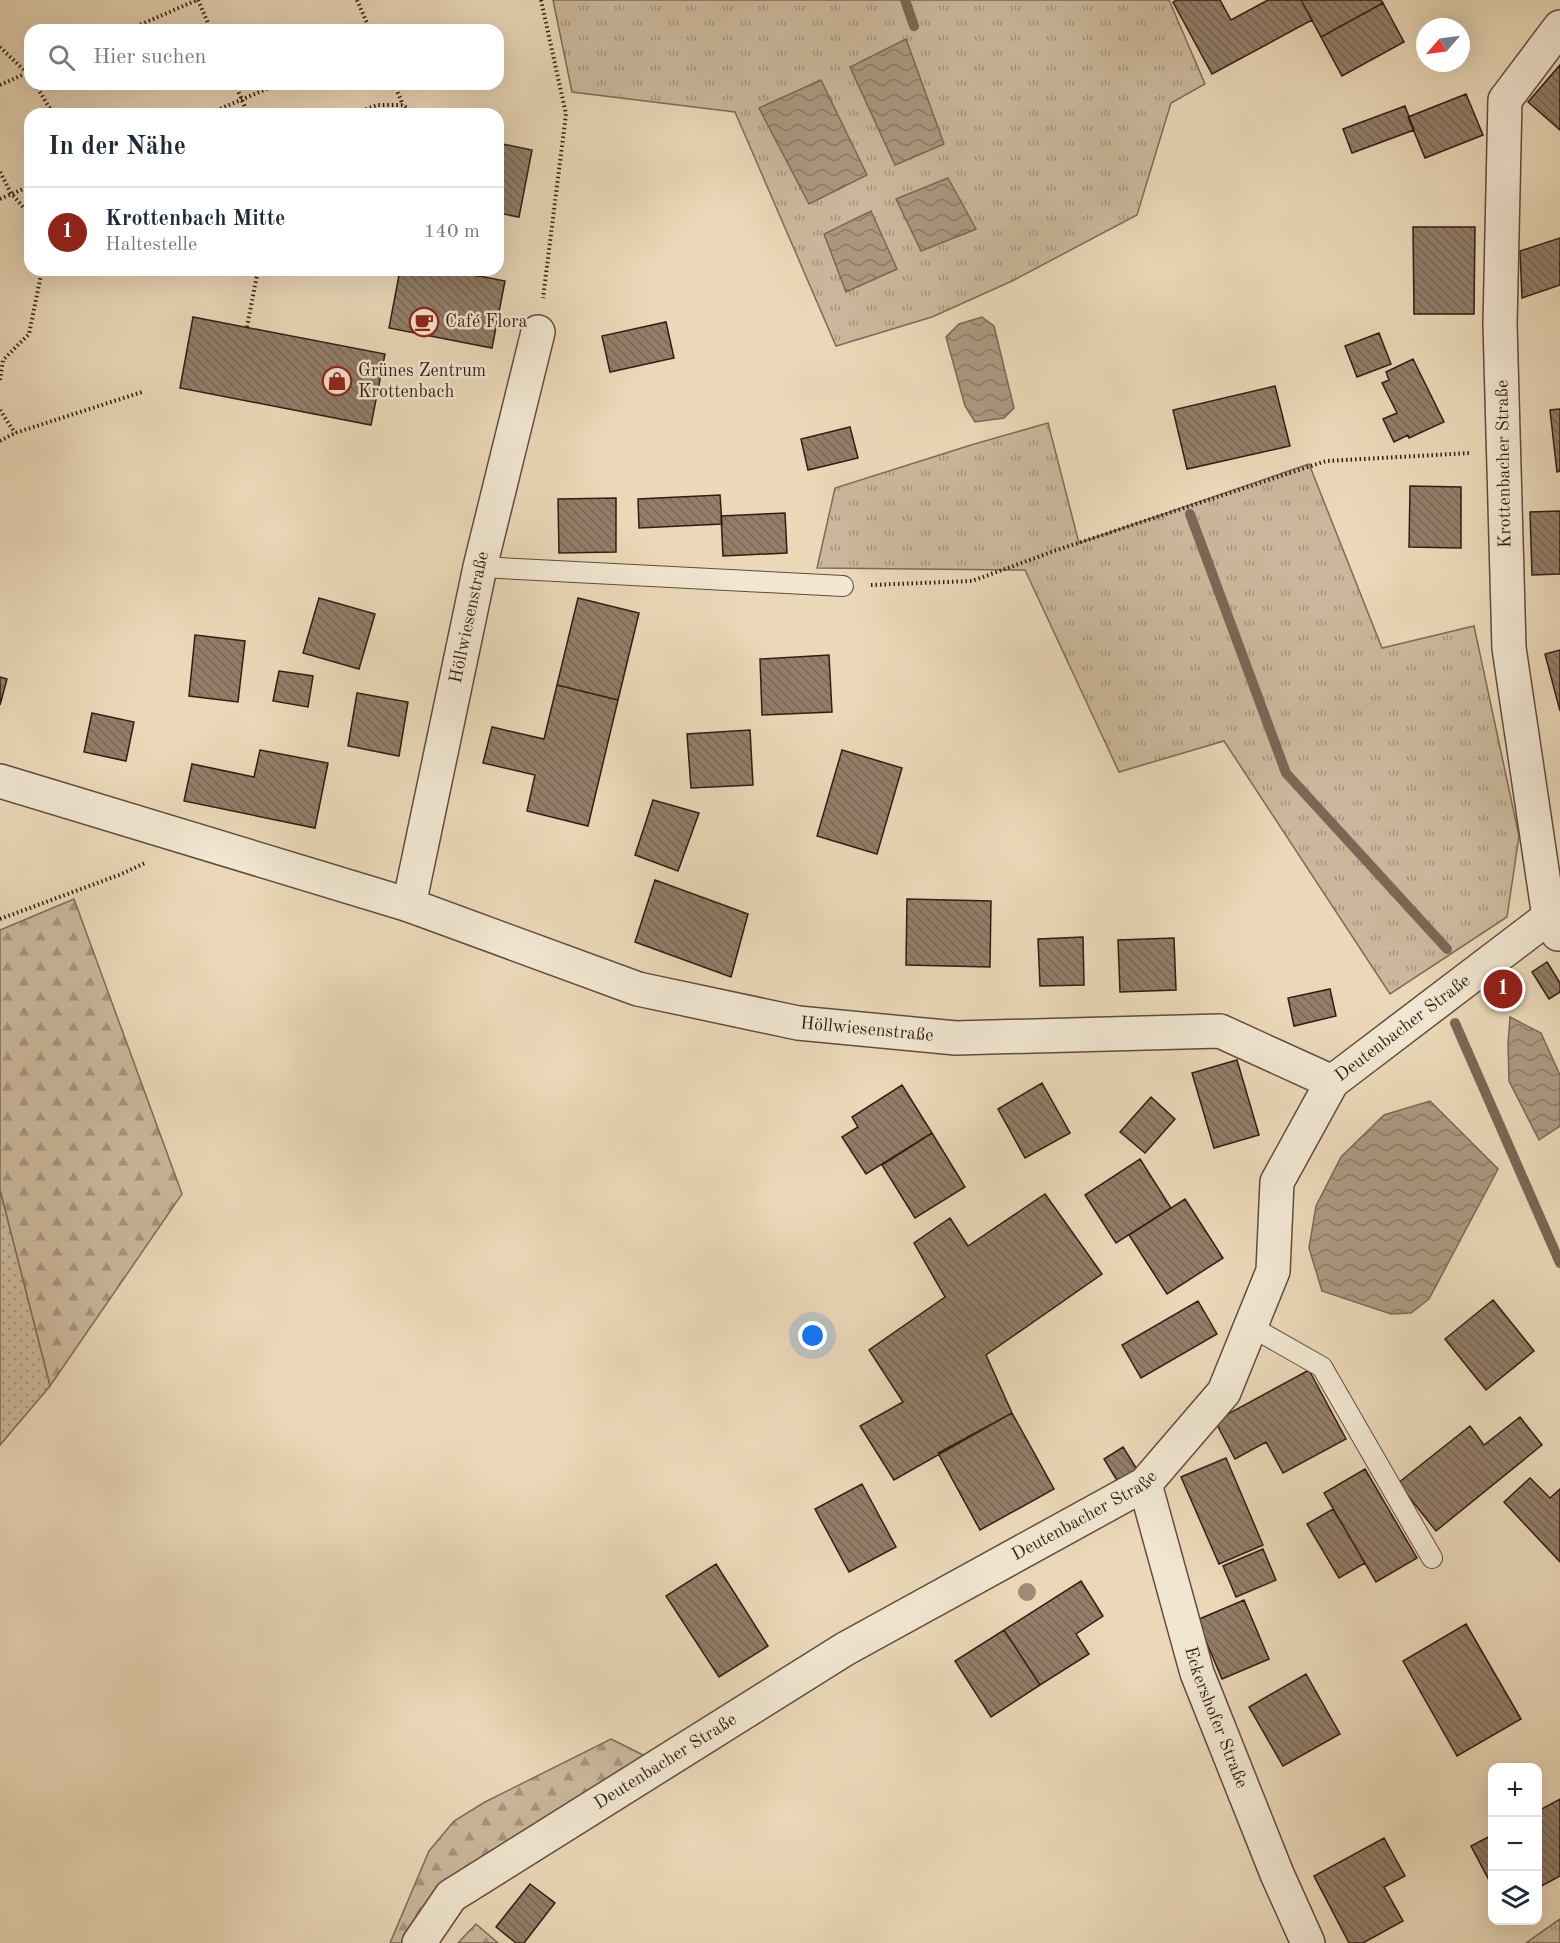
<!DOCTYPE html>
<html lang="de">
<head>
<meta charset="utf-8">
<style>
	body { margin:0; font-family:"Old Standard TT",serif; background:#f2f2f3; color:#1f2937 }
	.controls { position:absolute; right:18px; bottom:18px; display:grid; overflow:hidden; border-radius:12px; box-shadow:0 6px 24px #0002 }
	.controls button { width:54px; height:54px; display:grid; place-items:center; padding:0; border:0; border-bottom:2px solid #e0e1e3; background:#fff; color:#1f2937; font:30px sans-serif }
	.compass { position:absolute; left:1416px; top:18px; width:54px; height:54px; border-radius:50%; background:#fff; box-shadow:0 6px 24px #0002; rotate:242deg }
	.you { position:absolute; left:813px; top:1336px; width:21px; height:21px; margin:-15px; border:4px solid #fff; border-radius:50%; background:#1a73e8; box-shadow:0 0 0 9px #1a73e833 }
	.badge { display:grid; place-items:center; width:39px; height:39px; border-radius:50%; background:#8f2418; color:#fff; font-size:20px; font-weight:700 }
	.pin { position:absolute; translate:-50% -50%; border:3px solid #fff; box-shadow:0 2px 6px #0006 }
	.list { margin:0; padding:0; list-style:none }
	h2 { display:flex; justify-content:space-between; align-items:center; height:78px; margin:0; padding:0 24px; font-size:26px }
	h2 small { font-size:20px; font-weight:400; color:#747a83 }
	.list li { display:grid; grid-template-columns:39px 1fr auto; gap:18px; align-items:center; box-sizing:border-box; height:90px; padding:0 24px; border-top:2px solid #e0e1e3 }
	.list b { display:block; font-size:22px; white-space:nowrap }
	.list p { margin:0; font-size:20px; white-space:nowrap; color:#747a83 }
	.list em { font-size:20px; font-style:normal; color:#747a83 }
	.icon { flex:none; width:33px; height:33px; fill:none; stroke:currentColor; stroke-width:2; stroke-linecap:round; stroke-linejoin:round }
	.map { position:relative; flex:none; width:1560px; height:1943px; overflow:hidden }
	.search { position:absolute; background:#fff; box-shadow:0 6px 24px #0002; left:24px; top:24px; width:480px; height:66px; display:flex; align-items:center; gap:15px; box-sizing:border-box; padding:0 21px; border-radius:18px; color:#747a83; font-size:22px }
	.panel { position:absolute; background:#fff; box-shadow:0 6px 24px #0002; left:24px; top:108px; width:480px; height:168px; border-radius:18px }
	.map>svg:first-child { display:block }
	.grass { fill:url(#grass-tufts); stroke:#7f6a58; stroke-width:1.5 }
	.forest { fill:url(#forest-firs); stroke:#7f6a58; stroke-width:1.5 }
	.garden { fill:url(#garden-dots); stroke:#7f6a58; stroke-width:1.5 }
	.water { fill:url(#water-waves); stroke:#7c6754; stroke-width:1.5 }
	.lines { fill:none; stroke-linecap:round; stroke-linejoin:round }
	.stream { stroke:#7c6754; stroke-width:10 }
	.building { fill:url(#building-back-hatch); stroke:#331d13; stroke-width:1.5 }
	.lane-casing { stroke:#614c3c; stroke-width:22 }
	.street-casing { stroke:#614c3c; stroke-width:36 }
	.path { stroke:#331d13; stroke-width:4; stroke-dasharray:1.5 3; stroke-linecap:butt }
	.lane { stroke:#f1e6d1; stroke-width:20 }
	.street { stroke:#f1e6d1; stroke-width:33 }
	.tree { fill:#9f8b74 }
	.labels { text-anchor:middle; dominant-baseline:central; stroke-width:5; stroke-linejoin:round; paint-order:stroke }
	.poi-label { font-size:18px; fill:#331d13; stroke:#f1e6d1; text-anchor:start }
	.street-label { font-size:18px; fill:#331d13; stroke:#f1e6d1 }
</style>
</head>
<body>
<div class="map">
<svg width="1560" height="1943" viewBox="0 0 1560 1943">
	<defs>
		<pattern id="grass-tufts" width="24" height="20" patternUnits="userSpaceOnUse" patternTransform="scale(1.5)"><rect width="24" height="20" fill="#cbb89c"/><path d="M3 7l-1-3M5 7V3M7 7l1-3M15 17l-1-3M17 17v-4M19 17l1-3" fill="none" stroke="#a5957e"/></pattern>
		<pattern id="forest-firs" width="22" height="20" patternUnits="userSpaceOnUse" patternTransform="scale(1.5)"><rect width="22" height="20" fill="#cbb89c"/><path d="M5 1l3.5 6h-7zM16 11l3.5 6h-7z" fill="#a5957e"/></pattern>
		<pattern id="garden-dots" width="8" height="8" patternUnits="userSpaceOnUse" patternTransform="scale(1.5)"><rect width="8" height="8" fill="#cbb89c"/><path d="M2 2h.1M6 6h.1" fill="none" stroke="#a5957e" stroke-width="1.8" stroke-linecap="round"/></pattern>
		<pattern id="water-waves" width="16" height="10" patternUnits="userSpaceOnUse" patternTransform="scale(1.5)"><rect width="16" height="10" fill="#ac9880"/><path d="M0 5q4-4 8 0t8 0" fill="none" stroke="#8d7b68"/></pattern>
		<pattern id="building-back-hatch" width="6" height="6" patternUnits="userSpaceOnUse" patternTransform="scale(1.5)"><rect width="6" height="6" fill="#927e69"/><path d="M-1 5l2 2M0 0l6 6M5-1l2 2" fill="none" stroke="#786755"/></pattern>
	</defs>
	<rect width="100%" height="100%" fill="#ead8b8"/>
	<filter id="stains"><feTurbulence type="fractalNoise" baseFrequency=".00333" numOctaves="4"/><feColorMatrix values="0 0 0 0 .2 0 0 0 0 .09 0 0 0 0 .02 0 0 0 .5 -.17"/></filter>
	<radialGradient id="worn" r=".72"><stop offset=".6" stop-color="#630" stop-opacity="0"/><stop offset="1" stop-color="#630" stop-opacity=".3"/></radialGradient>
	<!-- grass -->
	<path class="grass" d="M 553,0 L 1169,0 L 1205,84 L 1171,103 L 1137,215 L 1012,281 L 932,317 L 836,346 L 735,112 L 572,92 Z
		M 1048,423 L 1079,543 L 1309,464 L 1382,648 L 1474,626 L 1519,836 L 1507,917 L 1390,994 L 1224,741 L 1119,772 L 1025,570 L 817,568 L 835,488 L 971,445 Z
		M 1560,1919 L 1560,1943 L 1526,1943 Z"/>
	<!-- forest -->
	<path class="forest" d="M 74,899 L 182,1194 L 50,1386 L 0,1190 L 0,930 Z
		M 611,1739 L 649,1758 L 412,1943 L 390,1943 L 429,1851 L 454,1821 L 485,1802 Z
		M 476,1924 L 498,1943 L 458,1943 Z"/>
	<!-- garden -->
	<path class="garden" d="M 0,1190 L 50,1386 L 0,1445 Z"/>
	<!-- water -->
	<path class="water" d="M 906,39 L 944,144 L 895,165 L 850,67 Z
		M 821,80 L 867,175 L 809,204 L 759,108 Z
		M 948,178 L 976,229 L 921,251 L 896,199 Z
		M 871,211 L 897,269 L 846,292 L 824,234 Z
		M 982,317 L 994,326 L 1014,408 L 1004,418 L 975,422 L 965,406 L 946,337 L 959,324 Z
		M 1510,1017 L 1541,1033 L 1560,1075 L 1560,1126 L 1539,1140 L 1509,1081 L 1508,1043 Z
		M 1430,1101 L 1498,1169 L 1429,1299 L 1411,1313 L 1391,1314 L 1322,1291 L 1309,1248 L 1316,1206 L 1341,1157 L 1384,1115 Z"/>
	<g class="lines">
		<!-- stream -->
		<path class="stream" d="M 905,0 L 914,26
			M 1190,514 L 1286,773 L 1447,949
			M 1455,1023 L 1560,1263"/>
	</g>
	<!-- building -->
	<path class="building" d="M 1177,0 L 1220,0 L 1231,20 L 1268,0 L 1301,0 L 1312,20 L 1212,74 L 1173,2 Z
		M 1301,0 L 1381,0 L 1383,3 L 1321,37 Z
		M 1383,3 L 1404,42 L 1342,76 L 1321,37 Z
		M 1560,65 L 1560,130 L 1528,102 Z
		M 1466,94 L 1483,135 L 1425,158 L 1408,117 Z
		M 1405,106 L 1414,130 L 1352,153 L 1343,129 Z
		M 498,143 L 532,150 L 519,217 L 498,213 Z
		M 1413,227 L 1475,227 L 1474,314 L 1414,314 Z
		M 1560,238 L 1560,285 L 1522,298 L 1520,251 Z
		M 400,270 L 449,270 L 505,281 L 492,348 L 389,328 Z
		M 449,270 L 479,270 L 478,276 Z
		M 193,317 L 385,354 L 371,425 L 180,388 Z
		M 666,322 L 674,358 L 610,372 L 602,336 Z
		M 1379,333 L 1391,364 L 1357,377 L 1345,346 Z
		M 1413,359 L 1444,422 L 1409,438 L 1408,435 L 1394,442 L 1383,419 L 1397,413 L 1382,383 L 1389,380 L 1386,372 Z
		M 1275,386 L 1290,446 L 1187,469 L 1173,410 Z
		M 1560,409 L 1560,471 L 1557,472 L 1550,410 Z
		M 850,427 L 858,458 L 808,470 L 801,439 Z
		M 1410,486 L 1461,487 L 1461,548 L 1409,547 Z
		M 720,495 L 722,524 L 639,528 L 638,499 Z
		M 616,498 L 616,552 L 559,553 L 558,499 Z
		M 1560,511 L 1560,574 L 1532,575 L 1530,512 Z
		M 785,513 L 787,553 L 723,556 L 721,516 Z
		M 319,598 L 375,614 L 359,669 L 303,653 Z
		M 578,598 L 639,613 L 618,700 L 557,685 Z
		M 195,635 L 245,641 L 238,702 L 189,696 Z
		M 1560,650 L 1560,711 L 1545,654 Z
		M 829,655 L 832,712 L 762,715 L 760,659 Z
		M 279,671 L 313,676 L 308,707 L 273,701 Z
		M 0,677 L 7,679 L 0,705 Z
		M 557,685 L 618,700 L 588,826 L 527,811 L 535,775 L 483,763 L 492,727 L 544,739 Z
		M 357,693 L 408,702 L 399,756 L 348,746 Z
		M 92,713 L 134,722 L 126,761 L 84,752 Z
		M 750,730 L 753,785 L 691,788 L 687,734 Z
		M 260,750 L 328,763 L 315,828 L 184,801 L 192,764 L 254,777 Z
		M 842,750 L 902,768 L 877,854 L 817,836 Z
		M 653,800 L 699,813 L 678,871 L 635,855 Z
		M 655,880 L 748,914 L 731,977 L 635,942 Z
		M 907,899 L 991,901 L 990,967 L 906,965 Z
		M 1083,937 L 1084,985 L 1040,986 L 1038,939 Z
		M 1174,938 L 1176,990 L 1120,992 L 1118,940 Z
		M 1547,962 L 1560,983 L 1560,992 L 1549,999 L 1532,972 Z
		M 1330,989 L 1336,1016 L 1294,1026 L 1288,998 Z
		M 1237,1060 L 1259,1135 L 1214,1148 L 1192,1073 Z
		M 1042,1083 L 1070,1133 L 1025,1158 L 998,1109 Z
		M 902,1085 L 932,1133 L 866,1174 L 842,1137 L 858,1127 L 852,1117 Z
		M 1151,1097 L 1175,1119 L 1145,1153 L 1120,1132 Z
		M 932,1133 L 965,1187 L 915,1218 L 882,1165 Z
		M 1140,1159 L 1171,1208 L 1116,1243 L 1085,1195 Z
		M 1045,1194 L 1102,1274 L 986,1355 L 1012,1413 L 894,1480 L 860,1426 L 903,1402 L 869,1350 L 945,1297 L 914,1243 L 950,1218 L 968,1246 Z
		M 1185,1199 L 1223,1258 L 1167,1294 L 1129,1235 Z
		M 1493,1300 L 1534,1351 L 1486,1390 L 1445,1339 Z
		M 1198,1301 L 1217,1334 L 1141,1378 L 1122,1345 Z
		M 1309,1370 L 1346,1439 L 1283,1473 L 1266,1442 L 1235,1459 L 1215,1421 Z
		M 1012,1413 L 1054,1489 L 980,1530 L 938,1453 Z
		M 1520,1417 L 1542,1445 L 1436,1531 L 1398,1483 L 1470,1426 L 1484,1445 Z
		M 1123,1447 L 1138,1471 L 1118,1482 L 1104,1459 Z
		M 1226,1458 L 1263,1545 L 1219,1564 L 1181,1477 Z
		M 1365,1469 L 1417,1558 L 1376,1582 L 1324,1493 Z
		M 1530,1478 L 1550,1498 L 1560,1489 L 1560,1562 L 1504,1502 Z
		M 862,1484 L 896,1547 L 849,1572 L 815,1509 Z
		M 1333,1509 L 1365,1563 L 1339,1578 L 1307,1524 Z
		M 1263,1549 L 1276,1580 L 1236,1597 L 1223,1566 Z
		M 716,1564 L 768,1646 L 719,1677 L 666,1596 Z
		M 1081,1581 L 1103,1616 L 1076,1634 L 1089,1654 L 1040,1685 L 1004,1630 Z
		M 1244,1600 L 1269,1659 L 1222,1679 L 1197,1620 Z
		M 1466,1624 L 1521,1719 L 1457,1756 L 1403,1661 Z
		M 1004,1630 L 1040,1685 L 991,1717 L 955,1661 Z
		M 1306,1674 L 1340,1734 L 1283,1766 L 1249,1707 Z
		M 1560,1799 L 1560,1876 L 1538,1888 L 1538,1811 Z
		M 1492,1835 L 1492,1886 L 1471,1846 Z
		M 1384,1838 L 1405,1876 L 1384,1887 L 1403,1921 L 1363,1943 L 1349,1943 L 1314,1876 Z
		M 530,1884 L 555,1903 L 524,1943 L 516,1943 L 496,1927 Z"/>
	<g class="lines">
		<!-- lane casing -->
		<g class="lane-casing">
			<path id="lane" d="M 480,567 L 843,586
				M 1250,1326 L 1322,1367 L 1432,1558"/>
		</g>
		<!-- street casing -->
		<g class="street-casing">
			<g id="street">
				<path id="s1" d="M 0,781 L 409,905 L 638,989 L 798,1023 L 956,1038 L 1220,1031 L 1332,1082"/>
				<path id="s2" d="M 409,905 L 480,567 L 538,332"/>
				<path d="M 1558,934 L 1549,917 L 1509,648 L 1500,324 L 1505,100 L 1560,27"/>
				<path id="s3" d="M 1145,1484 L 1197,1673 L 1277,1874 L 1308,1943"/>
				<path id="s4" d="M 419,1943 L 451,1896 L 845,1649 L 1145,1484 L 1224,1392 L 1273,1271 L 1277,1182 L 1332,1082 L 1549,917 L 1560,911"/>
			</g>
		</g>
		<!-- path -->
		<path class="path" d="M 198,0 L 211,30
			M 357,0 L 370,30
			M 541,0 L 566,114 L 543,298
			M 128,30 L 197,0
			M 0,47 L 30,76
			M 35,84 L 49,107 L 58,114
			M 235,84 L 248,114
			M 394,84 L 403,105
			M 0,85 L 29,72
			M 208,114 L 278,84
			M 353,114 L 377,105 L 403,105 L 415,114
			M 0,172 L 11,193 L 30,215
			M 0,199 L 30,186
			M 247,327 L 258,270
			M 0,380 L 3,360 L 29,334 L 42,270
			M 0,410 L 15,433
			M 0,441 L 15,433 L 142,392
			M 871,585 L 972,581 L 1057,550 L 1326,461 L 1470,453
			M 0,919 L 119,875 L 145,863"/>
		<!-- lane -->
		<use href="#lane" class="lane"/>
		<!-- street -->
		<use href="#street" class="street"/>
	</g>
	<!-- trees -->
	<circle class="tree" cx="1027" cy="1592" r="9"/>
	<!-- icons -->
	<defs>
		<g id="cafe-ring" transform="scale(1.5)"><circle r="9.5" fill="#f1e6d1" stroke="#8f2418" stroke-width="1.5"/><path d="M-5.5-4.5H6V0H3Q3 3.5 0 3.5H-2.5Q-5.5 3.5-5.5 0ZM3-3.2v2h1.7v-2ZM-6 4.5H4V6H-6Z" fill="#8f2418"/></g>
		<g id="shop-ring" transform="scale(1.5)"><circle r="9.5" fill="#f1e6d1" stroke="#8f2418" stroke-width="1.5"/><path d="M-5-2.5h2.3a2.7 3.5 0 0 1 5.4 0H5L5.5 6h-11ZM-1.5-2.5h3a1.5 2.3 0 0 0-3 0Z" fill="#8f2418"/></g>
	</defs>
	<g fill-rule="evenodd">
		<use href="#cafe-ring" x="424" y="322"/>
		<use href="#shop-ring" x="337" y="381"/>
	</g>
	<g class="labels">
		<!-- poi labels -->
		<g class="poi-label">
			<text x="445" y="322">Café Flora</text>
			<text x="358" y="371">Grünes Zentrum<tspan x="358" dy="21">Krottenbach</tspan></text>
		</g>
		<!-- street labels -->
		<g class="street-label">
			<text transform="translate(1504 464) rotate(-91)">Krottenbacher Straße</text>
			<text stroke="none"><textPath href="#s2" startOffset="294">Höllwiesenstraße</textPath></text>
			<text stroke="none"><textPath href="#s4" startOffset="1408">Deutenbacher Straße</textPath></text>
			<text stroke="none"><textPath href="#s1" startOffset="904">Höllwiesenstraße</textPath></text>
			<text stroke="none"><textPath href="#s4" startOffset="796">Deutenbacher Straße</textPath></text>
			<text stroke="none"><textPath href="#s3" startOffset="244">Eckershofer Straße</textPath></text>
			<text stroke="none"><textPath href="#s4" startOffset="310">Deutenbacher Straße</textPath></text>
		</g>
	</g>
	<rect width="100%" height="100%" filter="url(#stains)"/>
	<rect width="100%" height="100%" fill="url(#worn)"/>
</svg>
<div class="controls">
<button>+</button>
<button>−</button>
<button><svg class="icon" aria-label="layers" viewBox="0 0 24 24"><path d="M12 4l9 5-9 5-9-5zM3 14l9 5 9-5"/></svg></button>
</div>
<svg class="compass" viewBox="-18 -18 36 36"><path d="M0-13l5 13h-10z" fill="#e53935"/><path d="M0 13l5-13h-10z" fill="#747a83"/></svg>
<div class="you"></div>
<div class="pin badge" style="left:1503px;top:989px">1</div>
<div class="search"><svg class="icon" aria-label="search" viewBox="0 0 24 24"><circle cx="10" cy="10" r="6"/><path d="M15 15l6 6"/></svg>Hier suchen</div>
<section class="panel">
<h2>In der Nähe<small></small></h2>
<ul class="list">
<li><span class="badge">1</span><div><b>Krottenbach Mitte</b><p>Haltestelle</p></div><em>140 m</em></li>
</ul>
</section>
</div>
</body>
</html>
